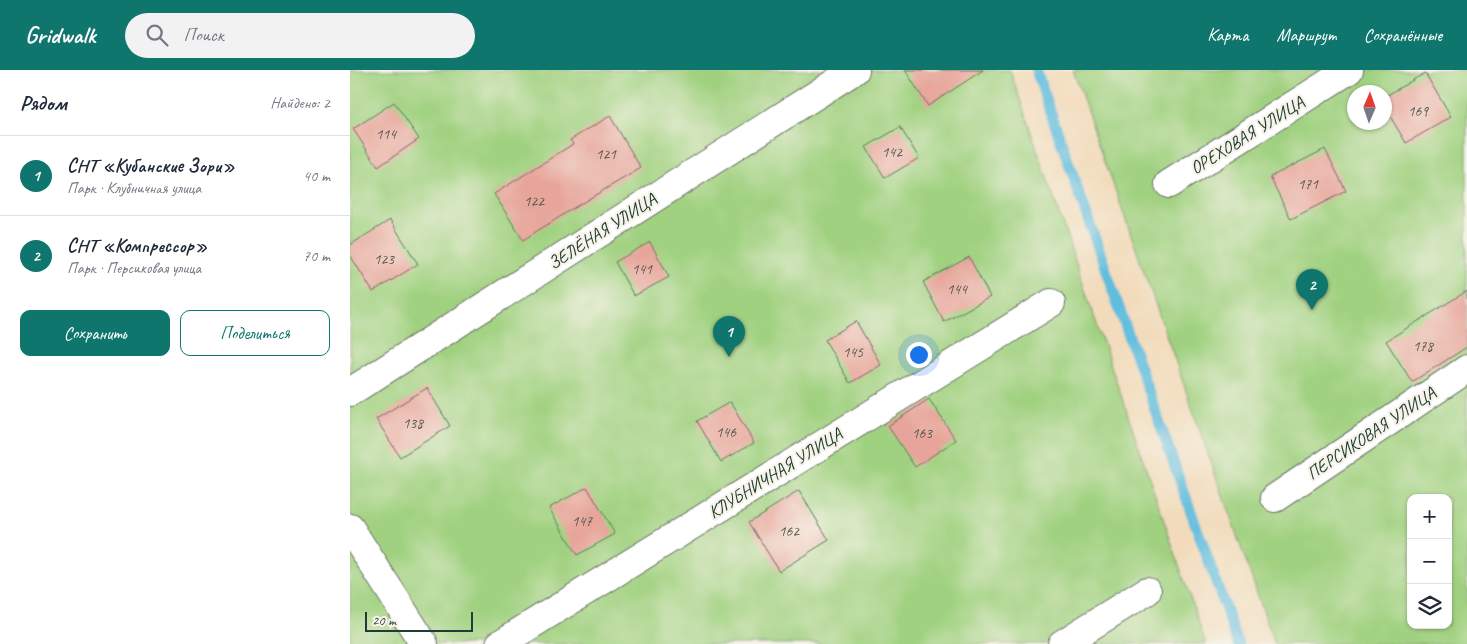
<!DOCTYPE html>
<html lang="ru">
<head>
<meta charset="utf-8">
<style>
	body { margin:0; font-family:Caveat,sans-serif; background:#f2f2f3; color:#1f2937 }
	.controls { position:absolute; right:15px; bottom:15px; display:grid; overflow:hidden; border-radius:10px; box-shadow:0 1px 4px #0004 }
	.controls button { width:45px; height:45px; display:grid; place-items:center; padding:0; border:0; border-bottom:1px solid #e0e1e3; background:#fff; color:#1f2937; font:25px sans-serif }
	.compass { position:absolute; left:997px; top:15px; width:45px; height:45px; border-radius:50%; background:#fff; box-shadow:0 1px 4px #0004; rotate:2deg }
	.scale { position:absolute; left:15px; bottom:12px; width:108px; box-sizing:border-box; padding-left:5px; border:2px solid #1f3d34; border-top:0; font-size:14px; line-height:18px; white-space:nowrap; color:#1f3d34; -webkit-text-stroke:4px #f7f3e8; paint-order:stroke }
	.you { position:absolute; left:568px; top:284px; width:18px; height:18px; margin:-12px; border:4px solid #fff; border-radius:50%; background:#1a73e8; box-shadow:0 0 0 8px #1a73e833 }
	.badge { display:grid; place-items:center; width:32px; height:32px; border-radius:50%; background:#0f766e; color:#fff; font-size:16px; font-weight:700 }
	.pin { position:absolute; translate:-50% -41px; filter:drop-shadow(0 1px 2px #0008) }
	.pin::after { content:''; position:absolute; top:26px; width:18px; height:15px; background:inherit; clip-path:polygon(0 0,100% 0,50% 100%) }
	.list { margin:0; padding:0; list-style:none }
	h2 { display:flex; justify-content:space-between; align-items:center; height:65px; margin:0; padding:0 20px; font-size:21px }
	h2 small { font-size:16px; font-weight:400; color:#747a83 }
	.list li { display:grid; grid-template-columns:32px 1fr auto; gap:15px; align-items:center; box-sizing:border-box; height:80px; padding:0 20px; border-top:1px solid #e0e1e3 }
	.list b { display:block; font-size:19px; white-space:nowrap }
	.list p { margin:0; font-size:16px; white-space:nowrap; color:#747a83 }
	.list em { font-size:16px; font-style:normal; color:#747a83 }
	.actions { display:flex; gap:10px; padding:15px 20px }
	.actions a { flex:1; padding:11px 0; border:1px solid #0f766e; border-radius:10px; text-align:center; font-size:18px; color:#0f766e }
	.actions .main { background:#0f766e; color:#fff }
	.icon { flex:none; width:28px; height:28px; fill:none; stroke:currentColor; stroke-width:2; stroke-linecap:round; stroke-linejoin:round }
	.map { position:relative; flex:none; width:1117px; height:574px; overflow:hidden }
	header { display:flex; align-items:center; gap:30px; box-sizing:border-box; height:70px; padding:0 25px; background:#0f766e; color:#fff }
	header strong { font-size:24px }
	nav { display:flex; gap:28px; margin-inline-start:auto; font-size:18px }
	.search { width:350px; height:45px; background:#f2f2f3; display:flex; align-items:center; gap:12px; box-sizing:border-box; padding:0 18px; border-radius:28px; color:#747a83; font-size:19px }
	main { display:flex }
	aside { flex:1; background:#fff }
	.map>svg:first-child { display:block }
	.green { fill:#a0d180; stroke:#60875a; fill-rule:evenodd }
	.lines { fill:none; stroke-linecap:round; stroke-linejoin:round }
	.stream { stroke:#60bdde; stroke-width:11 }
	.building { fill:#e7a49a }
	.minor-casing { stroke:#697463; stroke-width:30 }
	.minor { stroke:#fff; stroke-width:28 }
	.labels { text-anchor:middle; dominant-baseline:central; stroke-width:4.5; stroke-linejoin:round; paint-order:stroke }
	.number-label { font-size:15px; fill:#51574e }
	.street-label { font-size:18px; fill:#1f3d34; stroke:#f7f3e8 }
</style>
</head>
<body>
<header>
<strong>Gridwalk</strong>
<div class="search"><svg class="icon" aria-label="search" viewBox="0 0 24 24"><circle cx="10" cy="10" r="6"/><path d="M15 15l6 6"/></svg>Поиск</div>
<nav><a>Карта</a><a>Маршрут</a><a>Сохранённые</a></nav>
</header>
<main>
<aside>
<h2>Рядом<small>Найдено: 2</small></h2>
<ul class="list">
<li><span class="badge">1</span><div><b>СНТ «Кубанские Зори»</b><p>Парк · Клубничная улица</p></div><em>40 m</em></li>
<li><span class="badge">2</span><div><b>СНТ «Компрессор»</b><p>Парк · Персиковая улица</p></div><em>70 m</em></li>
</ul>
<div class="actions"><a class="main">Сохранить</a><a>Поделиться</a></div>
</aside>
<div class="map">
<svg width="1117" height="574" viewBox="0 0 1117 574">
	<rect width="100%" height="100%" fill="#f7f3e8"/>
	<filter id="ink" filterUnits="userSpaceOnUse"><feTurbulence type="fractalNoise" baseFrequency=".02" numOctaves="2"/><feDisplacementMap in="SourceGraphic" scale="10" xChannelSelector="R" yChannelSelector="G"/><feConvolveMatrix kernelMatrix="1 2 1 2 8 2 1 2 1" color-interpolation-filters="sRGB"/></filter>
	<filter id="wash" filterUnits="userSpaceOnUse"><feTurbulence type="fractalNoise" baseFrequency=".0096" numOctaves="4" result="noise"/><feDisplacementMap in="SourceGraphic" scale="20" xChannelSelector="R" yChannelSelector="G"/><feGaussianBlur stdDeviation="1.12" result="paint"/><feColorMatrix in="noise" values="0 0 0 0 0 0 0 0 0 0 0 0 0 0 0 0 0 1.4 0 .05"/><feComposite in="paint" operator="in"/></filter>
	<g filter="url(#wash)">
		<rect width="100%" height="100%" fill="#f2dbbb"/>
		<!-- green -->
		<path class="green" d="M 0,0 L 660,0 L 856,574 L 0,574 Z
			M 723,0 L 1117,0 L 1117,574 L 925,574 ZM 1004,22 L 1034,22 L 1034,52 L 1004,52 ZM 1061,428 L 1098,428 L 1098,555 L 1061,555 Z"/>
		<g class="lines">
			<!-- stream -->
			<path class="stream" d="M 686,0 L 789,295 L 888,574"/>
		</g>
		<g id="blocks">
			<!-- building -->
			<path class="building" d="M 555,0 L 633,0 L 578,36 Z
				M 1075,3 L 1101,47 L 1056,73 L 1034,36 L 1034,27 Z
				M 44,32 L 69,69 L 28,97 L 3,59 Z
				M 260,46 L 291,98 L 230,134 L 173,170 L 144,124 L 223,74 L 220,70 Z
				M 550,57 L 569,88 L 535,108 L 516,77 Z
				M 975,79 L 996,121 L 941,149 L 920,107 Z
				M 40,150 L 68,194 L 23,222 L 0,185 L 0,175 Z
				M 300,172 L 319,207 L 284,226 L 265,192 Z
				M 619,187 L 640,227 L 594,252 L 573,212 Z
				M 1117,221 L 1117,277 L 1062,312 L 1036,271 Z
				M 506,251 L 531,295 L 500,313 L 475,270 Z
				M 77,318 L 100,356 L 50,387 L 26,349 Z
				M 579,329 L 606,370 L 565,397 L 538,356 Z
				M 380,332 L 404,373 L 371,392 L 347,351 Z
				M 237,417 L 265,464 L 227,485 L 199,438 Z
				M 449,421 L 479,470 L 429,501 L 399,452 Z"/>
		</g>
	</g>
	<g filter="url(#ink)">
		<use href="#blocks" fill-opacity="0" stroke="#697463" stroke-width="1"/>
		<g class="lines">
			<!-- minor casing -->
			<g class="minor-casing">
				<path id="minor" d="M 819,114 L 999,0
					M 0,322 L 505,0
					M 925,428 L 1117,299
					M 0,458 L 74,574
					M 150,574 L 701,233
					M 712,574 L 797,521"/>
			</g>
			<!-- minor -->
			<use href="#minor" class="minor"/>
		</g>
	</g>
	<g class="labels">
		<!-- number labels -->
		<g class="number-label">
			<text x="1068" y="41">169</text>
			<text x="36" y="64">114</text>
			<text x="542" y="82">142</text>
			<text x="256" y="84">121</text>
			<text x="958" y="114">171</text>
			<text x="184" y="131">122</text>
			<text x="34" y="189">123</text>
			<text x="292" y="199">141</text>
			<text x="607" y="219">144</text>
			<text x="1073" y="276">178</text>
			<text x="503" y="282">145</text>
			<text x="63" y="353">138</text>
			<text x="376" y="362">146</text>
			<text x="572" y="363">163</text>
			<text x="232" y="451">147</text>
			<text x="439" y="461">162</text>
		</g>
		<!-- street labels -->
		<g class="street-label">
			<text transform="translate(897 65) rotate(-32)">ОРЕХОВАЯ УЛИЦА</text>
			<text transform="translate(252 161) rotate(-33)">ЗЕЛЁНАЯ УЛИЦА</text>
			<text transform="translate(1021 363) rotate(-34)">ПЕРСИКОВАЯ УЛИЦА</text>
			<text transform="translate(425 403) rotate(-32)">КЛУБНИЧНАЯ УЛИЦА</text>
		</g>
	</g>
</svg>
<div class="controls">
<button>+</button>
<button>−</button>
<button><svg class="icon" aria-label="layers" viewBox="0 0 24 24"><path d="M12 4l9 5-9 5-9-5zM3 14l9 5 9-5"/></svg></button>
</div>
<svg class="compass" viewBox="-18 -18 36 36"><path d="M0-13l5 13h-10z" fill="#e53935"/><path d="M0 13l5-13h-10z" fill="#747a83"/></svg>
<div class="scale">20 m</div>
<div class="you"></div>
<div class="pin badge" style="left:379px;top:287px">1</div>
<div class="pin badge" style="left:962px;top:240px">2</div>
</div>
</main>
</body>
</html>
